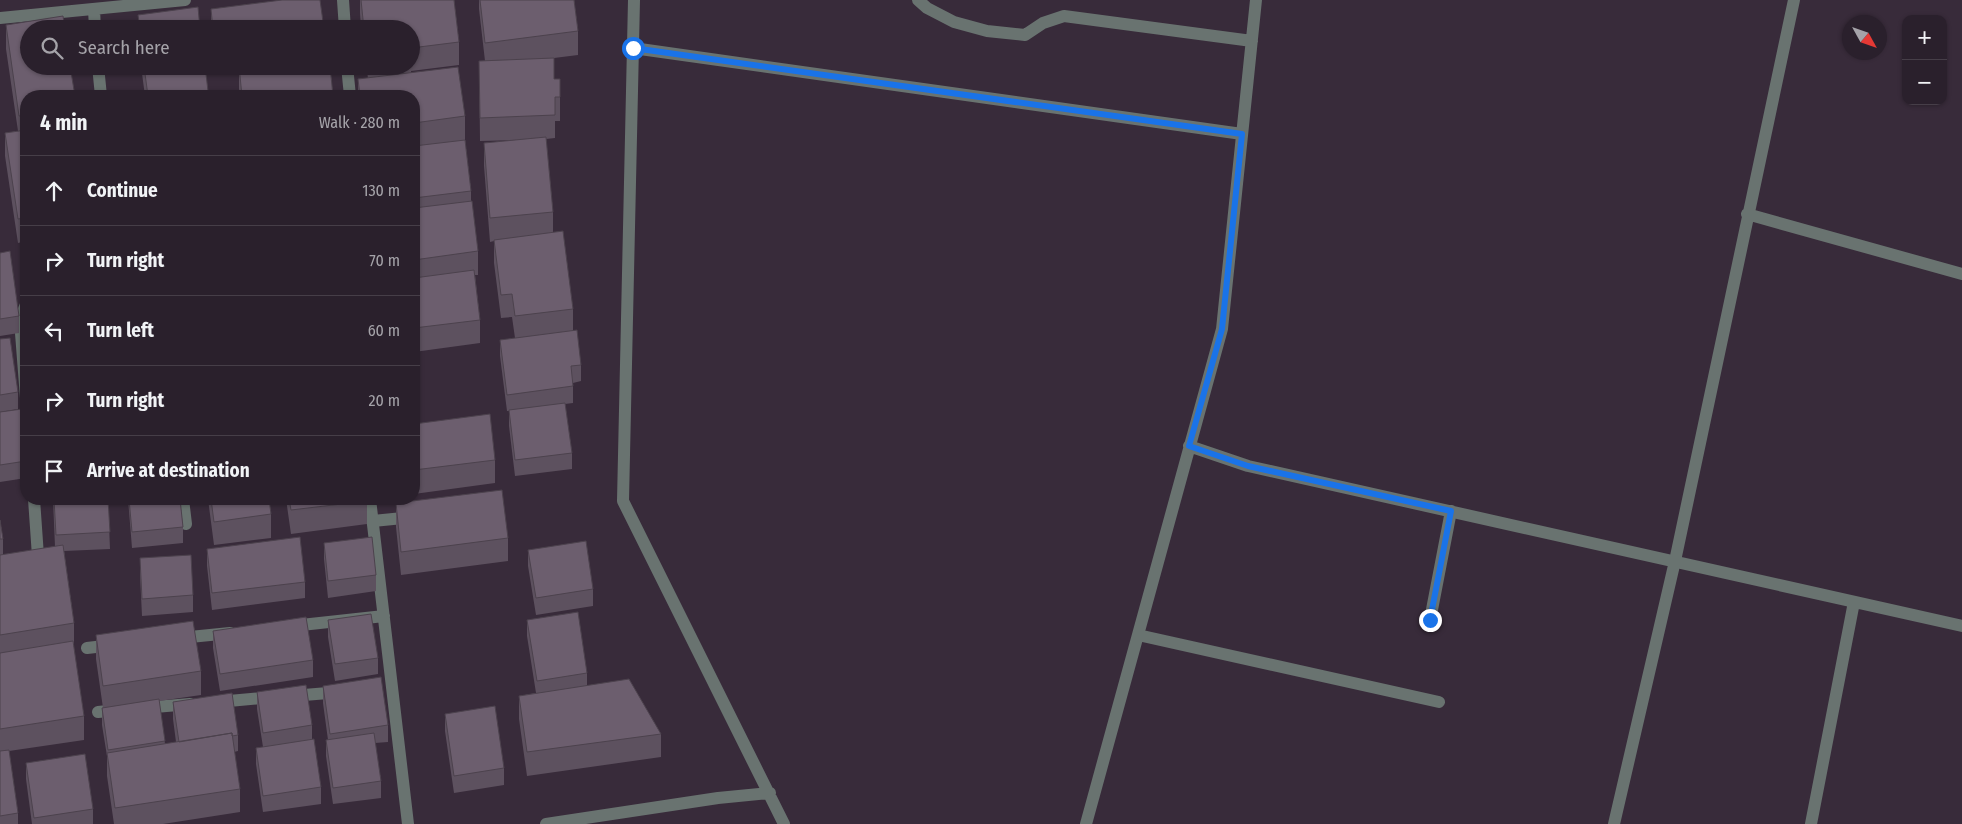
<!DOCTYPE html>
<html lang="en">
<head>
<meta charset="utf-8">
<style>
	body { margin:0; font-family:"Fira Sans Condensed",sans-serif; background:#322834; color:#f1f3f6 }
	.controls { position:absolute; right:15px; top:15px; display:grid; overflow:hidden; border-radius:10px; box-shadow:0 1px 4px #0004 }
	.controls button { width:45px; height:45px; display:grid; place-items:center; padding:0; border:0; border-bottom:1px solid #463e48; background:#2a202c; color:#f1f3f6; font:25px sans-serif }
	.compass { position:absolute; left:1842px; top:15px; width:45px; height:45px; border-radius:50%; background:#2a202c; box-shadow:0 1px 4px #0004; rotate:130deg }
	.stop { position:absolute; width:15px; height:15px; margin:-11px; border:4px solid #1a73e8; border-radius:50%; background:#fff }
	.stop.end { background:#1a73e8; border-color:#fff; box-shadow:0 1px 5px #0008 }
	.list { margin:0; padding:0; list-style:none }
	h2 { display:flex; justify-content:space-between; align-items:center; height:65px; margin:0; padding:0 20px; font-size:21px }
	h2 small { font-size:16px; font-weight:400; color:#a5a3a9 }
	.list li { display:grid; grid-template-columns:32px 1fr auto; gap:15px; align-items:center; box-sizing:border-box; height:70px; padding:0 20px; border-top:1px solid #463e48 }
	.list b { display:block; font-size:19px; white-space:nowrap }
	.list em { font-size:16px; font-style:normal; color:#a5a3a9 }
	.icon { flex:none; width:28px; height:28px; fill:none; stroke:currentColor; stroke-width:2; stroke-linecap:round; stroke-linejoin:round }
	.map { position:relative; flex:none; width:1962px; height:824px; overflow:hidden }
	.search { position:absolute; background:#2a202c; box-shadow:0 1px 4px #0004; left:20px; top:20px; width:400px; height:55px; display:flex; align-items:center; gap:12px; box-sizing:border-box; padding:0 18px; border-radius:28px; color:#a5a3a9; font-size:19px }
	.panel { position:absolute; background:#2a202c; box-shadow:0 1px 4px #0004; left:20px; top:90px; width:400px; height:415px; border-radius:20px }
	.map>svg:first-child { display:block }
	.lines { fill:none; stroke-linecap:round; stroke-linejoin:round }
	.minor { stroke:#697370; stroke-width:12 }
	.wall { fill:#5d515f }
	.building { fill:#6c5e6e; stroke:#4c424d }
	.route { stroke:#1a73e8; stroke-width:6 }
</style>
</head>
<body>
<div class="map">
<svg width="1962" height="824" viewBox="0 0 1962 824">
	<rect width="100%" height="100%" fill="#382b3a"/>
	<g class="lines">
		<!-- minor -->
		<path class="minor" d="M 343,0 L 345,29
			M 634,0 L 623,501 L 784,824
			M 918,0 L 927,8 L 954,22 L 987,31 L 1025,35 L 1043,23 L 1064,16 L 1252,41
			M 94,9 L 95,29
			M 0,18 L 185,0
			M 633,48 L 1242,134
			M 98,66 L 101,96
			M 347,66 L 350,96
			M 1747,214 L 1962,274
			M 26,304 L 20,320 L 26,398
			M 1189,446 L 1248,466 L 1962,626
			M 34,499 L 38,556
			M 183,499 L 186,524
			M 370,499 L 408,824
			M 373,521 L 413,517
			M 1430,620 L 1451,511
			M 292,626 L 384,616
			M 1138,635 L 1439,702
			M 180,638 L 230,633
			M 87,648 L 113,645
			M 292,696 L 340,692
			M 218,702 L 272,697
			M 143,708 L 190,704
			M 98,712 L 118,710
			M 546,824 L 718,798 L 770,793
			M 1086,824 L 1222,329 L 1256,0
			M 1614,824 L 1675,561 L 1794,0
			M 1811,824 L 1854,602"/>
	</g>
	<!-- wall -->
	<path class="wall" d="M 360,0 L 454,0 L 459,42 L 459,65 L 411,71 L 411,72 L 465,116 L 465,140 L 471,191 L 471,201 L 478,251 L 478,275 L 475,275 L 480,320 L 480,343 L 414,352 L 414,96 L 358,96 L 358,79 L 368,78 L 366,66 L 411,66 L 411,29 L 361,29 L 360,13 Z
		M 479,0 L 574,0 L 578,31 L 578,55 L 554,58 L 554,79 L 560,79 L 560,121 L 555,121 L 555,138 L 546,139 L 553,212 L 553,232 L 573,309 L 573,330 L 581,365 L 581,381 L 573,383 L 573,403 L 565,404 L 572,453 L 572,469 L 515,476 L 509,426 L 509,411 L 507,411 L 500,356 L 500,340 L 515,338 L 512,317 L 501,318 L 494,263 L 494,241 L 490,242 L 484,166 L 484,143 L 517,140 L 480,141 L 479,61 L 485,61 L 479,9 Z
		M 211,9 L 324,29 L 211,29 Z
		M 6,25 L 26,96 L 26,241 L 18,243 L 5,156 L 5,133 L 18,131 L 6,49 Z
		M 141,66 L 205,66 L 208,96 L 145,96 Z
		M 215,66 L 330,66 L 333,96 L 240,96 L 239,89 L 239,69 L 215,71 Z
		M 0,253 L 19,316 L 19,333 L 0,336 Z
		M 0,339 L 18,392 L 18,409 L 0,412 Z
		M 0,412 L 26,441 L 26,478 L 0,482 Z
		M 414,424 L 495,460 L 495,483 L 414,494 Z
		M 53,499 L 108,499 L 110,549 L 64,551 L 74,623 L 74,646 L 73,646 L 84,716 L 84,740 L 9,751 L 18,813 L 18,824 L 0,824 L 0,520 L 3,539 L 3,555 L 55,547 Z
		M 128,499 L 180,499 L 183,527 L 183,543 L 132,548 Z
		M 208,499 L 269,499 L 271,514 L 271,538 L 214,545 Z
		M 286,499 L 367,499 L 367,524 L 291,534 Z
		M 396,503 L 508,538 L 508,561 L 401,575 L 396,527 Z
		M 324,543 L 376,575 L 376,591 L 328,598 L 324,559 Z
		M 207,549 L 305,582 L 305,598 L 212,610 L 207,566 Z
		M 528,550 L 593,589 L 593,606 L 536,615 L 528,566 Z
		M 140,558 L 193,595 L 193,612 L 142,616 L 140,575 Z
		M 328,620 L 378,658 L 378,674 L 335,681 L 328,637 Z
		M 527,620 L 587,673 L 587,685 L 661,734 L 661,757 L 527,776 L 519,719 L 519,696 L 536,693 L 527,636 Z
		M 213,631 L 313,660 L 313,677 L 220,691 L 213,648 Z
		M 96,635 L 201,671 L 201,695 L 159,701 L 165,744 L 176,742 L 173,719 L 173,702 L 238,735 L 238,751 L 234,752 L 240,789 L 240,812 L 163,824 L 114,824 L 107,776 L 107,756 L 102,725 L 102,708 L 103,708 L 96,659 Z
		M 323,686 L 388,725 L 388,742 L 375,743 L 381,781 L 381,798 L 333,804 L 326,756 L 326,740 L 328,740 L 323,703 Z
		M 257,692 L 312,725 L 312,739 L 321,787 L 321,804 L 263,812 L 256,764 L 256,748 L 263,747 L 257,709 Z
		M 445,714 L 504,768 L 504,785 L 454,793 L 445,731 Z
		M 26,763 L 93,809 L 93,824 L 32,824 L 26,779 Z"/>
	<!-- building -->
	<path class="building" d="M 282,0 L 320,0 L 324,29 L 213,29 L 211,9 Z
		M 361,0 L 454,0 L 459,42 L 411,48 L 411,29 L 364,29 Z
		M 480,0 L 574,0 L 578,31 L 485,43 Z
		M 198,7 L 200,29 L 140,29 L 138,15 Z
		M 63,16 L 65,29 L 29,29 L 29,66 L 70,66 L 75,96 L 26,96 L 26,115 L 19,116 L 6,25 Z
		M 554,58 L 554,79 L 560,79 L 560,97 L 555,97 L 555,115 L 480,118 L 479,61 Z
		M 144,66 L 205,66 L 208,91 L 166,96 L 148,96 Z
		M 239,66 L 330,66 L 333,96 L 242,96 Z
		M 458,67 L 465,116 L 414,123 L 414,96 L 360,96 L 358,79 Z
		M 26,130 L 26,218 L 18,219 L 5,133 Z
		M 546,137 L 553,212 L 490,218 L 484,143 Z
		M 465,140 L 471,191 L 414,198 L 414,146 Z
		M 472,201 L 478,251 L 414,260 L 414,208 Z
		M 563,231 L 573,309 L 515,316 L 512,294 L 501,295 L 494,240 Z
		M 10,251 L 19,316 L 0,319 L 0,253 Z
		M 474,270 L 480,320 L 414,328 L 414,278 Z
		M 577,330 L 581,365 L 571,366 L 573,386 L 507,395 L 500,340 Z
		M 10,338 L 18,392 L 0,395 L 0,339 Z
		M 565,403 L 572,453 L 515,460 L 509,410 Z
		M 22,409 L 26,441 L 26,461 L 0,465 L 0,412 Z
		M 490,414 L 495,460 L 414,470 L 414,424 Z
		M 502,490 L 508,538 L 401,552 L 396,503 Z
		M 54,499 L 108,499 L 110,532 L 56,535 Z
		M 129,499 L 180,499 L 183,527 L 132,532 Z
		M 211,499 L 269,499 L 271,514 L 214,522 Z
		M 289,499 L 367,499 L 367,501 L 291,510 Z
		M 0,520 L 3,539 L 0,539 Z
		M 300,537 L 305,582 L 212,593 L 207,549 Z
		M 372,537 L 376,575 L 328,581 L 324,543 Z
		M 586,541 L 593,589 L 536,598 L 528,550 Z
		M 63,545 L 74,623 L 0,635 L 0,555 Z
		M 191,555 L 193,595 L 142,599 L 140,558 Z
		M 578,612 L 587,673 L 537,681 L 527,620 Z
		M 371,614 L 378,658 L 335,664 L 328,620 Z
		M 306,617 L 313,660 L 220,674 L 213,631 Z
		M 193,621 L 201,671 L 103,686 L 96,635 Z
		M 73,641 L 84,716 L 0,729 L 0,653 Z
		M 381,677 L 388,725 L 330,734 L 323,686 Z
		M 629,679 L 661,734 L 527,752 L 519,696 Z
		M 306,685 L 312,725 L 263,733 L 257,692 Z
		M 232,693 L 238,735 L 232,736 L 232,733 L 179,742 L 173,702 Z
		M 159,699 L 165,741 L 108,750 L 102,708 Z
		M 495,706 L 504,768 L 454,776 L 445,714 Z
		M 232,733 L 240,789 L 115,808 L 107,753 Z
		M 374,733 L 381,781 L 333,788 L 326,740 Z
		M 314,739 L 321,787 L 263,796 L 256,748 Z
		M 9,750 L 18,813 L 0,816 L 0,751 Z
		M 85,754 L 93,809 L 34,818 L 26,763 Z"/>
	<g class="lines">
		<!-- route -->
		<path class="route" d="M 633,48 L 1242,134 L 1222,329 L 1189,446 L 1248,466 L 1451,511 L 1430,620"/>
	</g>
</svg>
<div class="controls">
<button>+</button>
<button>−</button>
</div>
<svg class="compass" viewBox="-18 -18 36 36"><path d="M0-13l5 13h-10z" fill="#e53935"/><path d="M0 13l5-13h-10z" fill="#a5a3a9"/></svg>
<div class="stop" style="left:633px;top:48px"></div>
<div class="stop end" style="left:1430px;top:620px"></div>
<div class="search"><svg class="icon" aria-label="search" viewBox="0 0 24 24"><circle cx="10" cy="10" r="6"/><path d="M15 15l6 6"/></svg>Search here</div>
<section class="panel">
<h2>4 min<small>Walk · 280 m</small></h2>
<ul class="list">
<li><svg class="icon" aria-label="ahead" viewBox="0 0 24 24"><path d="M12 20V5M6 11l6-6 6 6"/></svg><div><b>Continue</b></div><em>130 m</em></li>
<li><svg class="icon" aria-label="right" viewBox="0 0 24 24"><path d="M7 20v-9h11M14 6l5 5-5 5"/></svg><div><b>Turn right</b></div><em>70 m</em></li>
<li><svg class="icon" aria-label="left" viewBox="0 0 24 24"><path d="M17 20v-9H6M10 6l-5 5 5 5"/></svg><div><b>Turn left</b></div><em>60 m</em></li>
<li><svg class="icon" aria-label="right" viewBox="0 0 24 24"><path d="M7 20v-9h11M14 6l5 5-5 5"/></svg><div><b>Turn right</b></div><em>20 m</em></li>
<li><svg class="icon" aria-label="arrive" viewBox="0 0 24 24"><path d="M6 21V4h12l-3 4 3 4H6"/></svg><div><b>Arrive at destination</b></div></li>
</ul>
</section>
</div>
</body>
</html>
